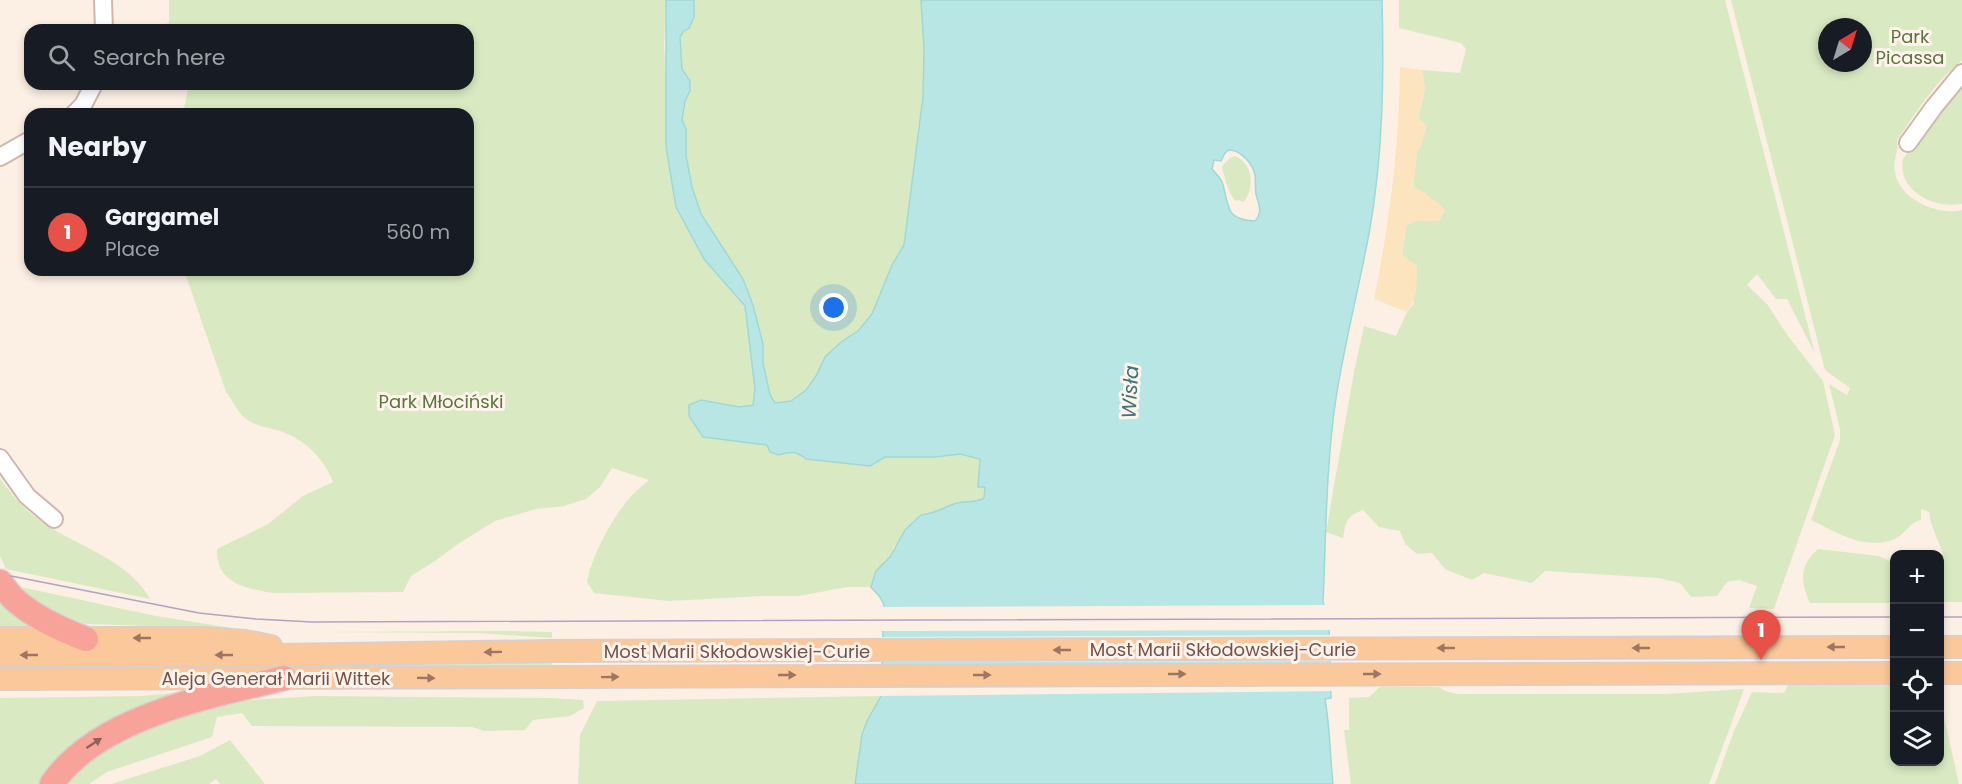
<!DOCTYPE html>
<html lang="en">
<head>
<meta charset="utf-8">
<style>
	body { margin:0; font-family:Poppins,sans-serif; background:#20242c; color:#f1f3f6 }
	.controls { position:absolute; right:18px; bottom:18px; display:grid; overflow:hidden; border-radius:12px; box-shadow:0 3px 9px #0003 }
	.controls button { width:54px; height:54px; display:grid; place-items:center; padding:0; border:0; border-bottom:2px solid #363941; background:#171b24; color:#f1f3f6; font:30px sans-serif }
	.compass { position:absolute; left:1818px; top:18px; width:54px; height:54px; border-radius:50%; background:#171b24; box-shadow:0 3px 9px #0003; rotate:38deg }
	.you { position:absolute; left:834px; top:308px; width:21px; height:21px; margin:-15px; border:4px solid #fff; border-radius:50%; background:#1a73e8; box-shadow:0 0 0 9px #1a73e833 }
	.badge { display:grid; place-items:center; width:39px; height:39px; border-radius:50%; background:#e75148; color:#fff; font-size:20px; font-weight:700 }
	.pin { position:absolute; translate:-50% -50px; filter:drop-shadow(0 2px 3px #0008) }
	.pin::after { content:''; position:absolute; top:32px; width:21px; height:18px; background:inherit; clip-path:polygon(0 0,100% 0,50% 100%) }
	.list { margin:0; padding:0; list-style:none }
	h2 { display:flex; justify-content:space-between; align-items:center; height:78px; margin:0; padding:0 24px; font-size:26px }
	h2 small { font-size:20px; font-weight:400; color:#9ea1a6 }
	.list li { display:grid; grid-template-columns:39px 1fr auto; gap:18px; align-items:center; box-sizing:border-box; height:90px; padding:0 24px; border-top:2px solid #363941 }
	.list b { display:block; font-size:22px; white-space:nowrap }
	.list p { margin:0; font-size:20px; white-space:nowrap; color:#9ea1a6 }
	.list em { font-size:20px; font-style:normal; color:#9ea1a6 }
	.icon { flex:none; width:33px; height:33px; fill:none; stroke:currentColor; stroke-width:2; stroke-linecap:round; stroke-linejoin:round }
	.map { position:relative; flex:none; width:1962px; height:784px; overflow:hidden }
	.search { position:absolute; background:#171b24; box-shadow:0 3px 9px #0003; left:24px; top:24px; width:450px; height:66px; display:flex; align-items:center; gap:15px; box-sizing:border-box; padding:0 21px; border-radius:18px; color:#9ea1a6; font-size:22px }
	.panel { position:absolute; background:#171b24; box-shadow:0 3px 9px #0003; left:24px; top:108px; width:450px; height:168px; border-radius:18px }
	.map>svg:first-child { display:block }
	.green { fill:#d9eac2; fill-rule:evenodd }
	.sand { fill:#fce4be }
	.water { fill:#b8e6e5; stroke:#9fd8d7; stroke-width:1.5; fill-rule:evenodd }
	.pier { fill:#fcefe4 }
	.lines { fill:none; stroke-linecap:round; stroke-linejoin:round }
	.minor-casing { stroke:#d0b7ad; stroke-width:20 }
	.major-casing { stroke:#d8cecc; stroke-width:24 }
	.highway-casing { stroke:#d8cecc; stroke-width:27 }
	.minor { stroke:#fff; stroke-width:16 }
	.major { stroke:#fbc89c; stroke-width:21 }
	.highway { stroke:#f7a39a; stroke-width:24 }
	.tram { stroke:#b0a3c6; stroke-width:1.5 }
	.oneway { fill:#9d7562 }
	.oneway2 { fill:#8f6159 }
	.labels { text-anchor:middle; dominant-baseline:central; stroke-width:6; stroke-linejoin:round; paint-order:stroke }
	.park-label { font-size:18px; fill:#58753f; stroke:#fff3eb }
	.street-label { font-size:18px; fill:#755149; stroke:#fff3eb }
	.water-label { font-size:20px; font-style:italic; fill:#3a7474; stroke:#fff3eb }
</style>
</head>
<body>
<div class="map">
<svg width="1962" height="784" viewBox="0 0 1962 784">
	<rect width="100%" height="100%" fill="#fcefe4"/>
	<!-- green -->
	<path class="green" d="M 169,0 L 666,0 L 664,46 L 667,92 L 704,259 L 745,306 L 755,389 L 753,404 L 739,407 L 701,400 L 703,437 L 767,445 L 778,455 C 790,451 797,451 806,459 L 870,466 L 885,457 L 935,457 L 960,454 L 980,459 L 978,487 L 985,487 L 984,498 L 978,502 L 956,503 L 932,514 L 894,546 L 890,557 L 876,571 L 871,587 L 848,587 L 798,596 L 764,596 L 669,601 L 594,593 L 587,582 C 592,555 613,516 632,495 C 637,490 644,485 649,480 L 612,468 L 600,487 L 586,499 L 564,506 L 536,509 L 495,521 L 461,542 L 432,563 L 411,576 L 403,592 L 272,593 C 245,588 216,583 217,549 L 268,524 L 303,496 L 333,482 C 324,458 304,439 280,431 C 267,427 256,427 245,418 C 238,413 232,399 226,392 L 184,270 L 468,270 L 468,114 L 183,114 L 189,84 L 468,84 L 468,30 L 161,30 L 161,25 L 169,23 Z
		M 694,0 L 921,0 L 924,48 L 923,97 L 904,245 L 892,265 L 872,314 L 858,331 L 841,342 L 825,357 L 816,376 L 806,390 L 791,401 L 775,403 L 770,395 L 763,363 L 763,344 L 753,305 L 743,279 L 701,214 L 692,187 L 686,156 L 686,129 L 682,120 L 685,101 L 690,91 L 688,76 L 682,70 L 680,36 Z
		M 1399,0 L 1725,0 L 1815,354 L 1787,299 L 1776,299 L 1757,274 L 1747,285 L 1767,304 L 1788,336 L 1823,381 L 1835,435 L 1774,609 L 1749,608 L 1757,586 L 1739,580 L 1727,582 L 1717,596 L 1691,597 L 1680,583 L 1658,578 L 1545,571 L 1532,583 L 1484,573 L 1472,580 L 1445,569 L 1432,553 L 1417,554 L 1405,544 L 1400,531 L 1379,527 L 1363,510 C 1346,516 1346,522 1343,538 L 1326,532 L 1354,372 L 1364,326 L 1396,336 L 1407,312 L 1414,303 L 1402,255 L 1406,226 L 1415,221 L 1439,221 L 1426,194 L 1413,187 L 1417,151 L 1421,146 L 1418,118 L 1425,90 L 1422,70 L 1460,73 L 1466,49 L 1461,43 L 1399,28 Z
		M 1731,0 L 1962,0 L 1962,60 C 1935,82 1916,112 1897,140 C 1899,153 1892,161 1895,172 C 1899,199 1937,216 1962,210 L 1962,602 L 1941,602 L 1940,599 L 1940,563 L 1943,554 L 1931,523 L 1929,512 L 1921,509 L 1921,520 C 1910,522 1905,534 1895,539 C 1865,551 1838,533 1811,520 L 1840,440 L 1840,429 L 1829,384 L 1847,395 L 1850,388 L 1825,370 ZM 1827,27 L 1863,27 L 1863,63 L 1827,63 Z
		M 1962,81 L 1962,204 C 1934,209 1897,191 1903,159 Z
		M 1235,156 C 1254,164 1254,188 1244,202 L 1238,200 L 1236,201 C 1230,197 1223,174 1222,166 L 1230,158 Z
		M 0,479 C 12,495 25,511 42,522 C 78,547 128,559 150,599 L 6,569 L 0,556 Z
		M 1818,549 L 1879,556 L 1894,563 L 1894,603 L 1810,603 C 1800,581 1799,566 1818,549 Z
		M 16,586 L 156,616 L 239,629 L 87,624 L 57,616 L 34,603 Z
		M 0,599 L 41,630 L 0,630 Z
		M 506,631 L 550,632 L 552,632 L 552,638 L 478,633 L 321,632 Z
		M 552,661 L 552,668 L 371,669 L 371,663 Z
		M 289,662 L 289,669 L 0,670 L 0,663 Z
		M 1894,681 L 1894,762 L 1940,762 L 1940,699 L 1959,784 L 1715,784 L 1734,731 L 1752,692 L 1784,693 L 1789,683 Z
		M 1380,687 L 1439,687 L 1445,691 L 1457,694 L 1666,694 L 1744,689 L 1709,784 L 1351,784 L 1344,730 L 1349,730 L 1349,698 L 1369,697 Z
		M 202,690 L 42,784 L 0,784 L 0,698 L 141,696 Z
		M 316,696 L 552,698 L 583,700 L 584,708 L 570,716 L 533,720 L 525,730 L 484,731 L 472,727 L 252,726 L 242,713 L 217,717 L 212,737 L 107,772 L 89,784 L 63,784 L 88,758 L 154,722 L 211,706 L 250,700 Z
		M 881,696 L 867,721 L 862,735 L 855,784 L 578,784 L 580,735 L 597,701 Z
		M 230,740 L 265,784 L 220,784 L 216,779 L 209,784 L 111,784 L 200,756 Z"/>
	<!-- sand -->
	<path class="sand" d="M 1400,67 L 1422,70 L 1425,90 L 1418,118 L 1427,126 L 1421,146 L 1417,151 L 1413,187 C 1425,194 1438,200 1445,211 L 1439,221 L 1415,221 L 1406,226 L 1402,255 L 1417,266 C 1417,284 1418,297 1407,312 L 1374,299 C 1390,220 1399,148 1400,67 Z"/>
	<!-- water -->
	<path class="water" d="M 666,0 L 694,0 L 694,17 L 689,28 L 683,32 L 680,37 L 682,69 L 690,81 L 690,91 L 685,101 L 682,120 L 686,129 L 686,156 L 692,187 L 701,214 L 743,279 L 753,305 L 763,344 L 763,363 L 770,395 L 775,403 L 791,401 L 806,390 L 816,376 L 825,357 L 841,342 L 858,331 L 872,314 L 892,265 L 904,245 L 923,97 L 924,48 L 921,0 L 1382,0 C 1384,76 1383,153 1370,228 C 1360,284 1345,340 1336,398 C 1326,465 1326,534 1323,602 L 1329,624 L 1331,698 L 1325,699 C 1330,727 1330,756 1333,784 L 855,784 L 862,735 L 867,721 L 881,696 L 884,605 L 880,597 L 871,587 L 876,571 L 890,557 L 905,530 L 921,515 C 934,514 942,508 954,504 C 964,500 974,504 984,498 L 985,487 L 978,487 L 980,459 L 960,454 L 935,457 L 885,457 L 870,466 L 806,459 C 797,451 790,451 778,455 L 770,452 L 767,445 L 703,437 L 689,416 L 689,405 L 701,400 L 739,407 L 753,405 L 755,389 L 745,306 L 704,259 L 676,207 L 666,147 ZM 1229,150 C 1241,150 1253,164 1255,175 C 1256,182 1255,188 1256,194 C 1259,205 1263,212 1255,221 C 1228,220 1229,210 1224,189 C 1223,186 1223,182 1221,180 C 1219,176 1215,173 1212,169 L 1214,160 L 1221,161 L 1225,153 Z"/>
	<!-- pier -->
	<path class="pier" d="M 1326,605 L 1332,630 L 880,631 L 881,607 Z
		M 1332,635 L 1333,661 L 879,662 L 880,637 Z
		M 1333,664 L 1334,691 L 878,696 L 879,665 Z"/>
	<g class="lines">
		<!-- minor casing -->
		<g class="minor-casing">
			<path id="minor" d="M 103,0 L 104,30
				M 74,114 L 83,105 L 94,84
				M 1908,143 L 1934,107 L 1962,73
				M 0,157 L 30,140
				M 0,458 L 27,496 L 54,519"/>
		</g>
		<!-- major casing -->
		<g class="major-casing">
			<path id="major" d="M 0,638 L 202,638 L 245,641 L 271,646
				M 1940,647 L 1962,647
				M 0,655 L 277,655 L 552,651 L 1894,647
				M 1940,673 L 1962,673
				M 0,679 C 631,677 1263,674 1894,673"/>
		</g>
		<!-- highway casing -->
		<g class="highway-casing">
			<path id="highway" d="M 0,582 C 5,588 9,595 15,600 C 34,617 62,630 86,639
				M 52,784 C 97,717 210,696 284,678"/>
		</g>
		<!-- minor -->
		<use href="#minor" class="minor"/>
		<!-- major -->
		<use href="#major" class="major"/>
		<!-- highway -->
		<use href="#highway" class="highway"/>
		<!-- tram -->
		<path class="tram" d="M 11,576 L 199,613 L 256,619 L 312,622 L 1894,617
			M 1940,617 L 1962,617"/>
	</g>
	<!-- one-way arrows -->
	<defs><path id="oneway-solid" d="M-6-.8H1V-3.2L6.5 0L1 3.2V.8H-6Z" transform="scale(1.5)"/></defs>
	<g class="oneway">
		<use href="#oneway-solid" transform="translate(142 638) rotate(180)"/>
		<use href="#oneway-solid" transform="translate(1836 647) rotate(180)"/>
		<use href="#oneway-solid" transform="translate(1446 648) rotate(180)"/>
		<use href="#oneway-solid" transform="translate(1641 648) rotate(180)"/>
		<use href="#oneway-solid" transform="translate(1062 650) rotate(180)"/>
		<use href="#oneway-solid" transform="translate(493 652) rotate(179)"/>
		<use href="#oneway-solid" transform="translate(29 655) rotate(180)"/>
		<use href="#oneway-solid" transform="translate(224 655) rotate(180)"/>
		<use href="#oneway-solid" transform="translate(1177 674)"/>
		<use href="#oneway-solid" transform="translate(1372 674)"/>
		<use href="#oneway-solid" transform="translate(787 675)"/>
		<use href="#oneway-solid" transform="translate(982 675)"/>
		<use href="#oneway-solid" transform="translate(610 677) rotate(-1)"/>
		<use href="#oneway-solid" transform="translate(426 678) rotate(1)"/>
	</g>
	<use class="oneway2" href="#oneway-solid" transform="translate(94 743) rotate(-33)"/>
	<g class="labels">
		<!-- park labels -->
		<g class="park-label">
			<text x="1910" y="36">Park<tspan x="1910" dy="21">Picassa</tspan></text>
			<text x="441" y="401">Park Młociński</text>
		</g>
		<!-- street labels -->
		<g class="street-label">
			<text x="1223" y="649">Most Marii Skłodowskiej-Curie</text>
			<text x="737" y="651">Most Marii Skłodowskiej-Curie</text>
			<text x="276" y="678">Aleja Generał Marii Wittek</text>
		</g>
		<!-- water labels -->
		<g class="water-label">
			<text transform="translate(1130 392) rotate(-87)">Wisła</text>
		</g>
	</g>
</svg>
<div class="controls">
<button>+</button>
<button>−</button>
<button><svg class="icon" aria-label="locate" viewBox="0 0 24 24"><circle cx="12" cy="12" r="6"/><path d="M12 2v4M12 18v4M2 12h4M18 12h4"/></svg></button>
<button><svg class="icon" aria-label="layers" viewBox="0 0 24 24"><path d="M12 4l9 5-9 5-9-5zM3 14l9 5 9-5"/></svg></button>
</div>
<svg class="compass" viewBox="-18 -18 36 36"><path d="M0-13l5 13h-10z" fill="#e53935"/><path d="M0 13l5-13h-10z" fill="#9ea1a6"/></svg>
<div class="you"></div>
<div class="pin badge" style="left:1761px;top:660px">1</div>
<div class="search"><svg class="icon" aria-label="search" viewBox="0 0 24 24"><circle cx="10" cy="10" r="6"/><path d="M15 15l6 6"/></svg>Search here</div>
<section class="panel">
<h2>Nearby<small></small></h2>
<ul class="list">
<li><span class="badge">1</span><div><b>Gargamel</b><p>Place</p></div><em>560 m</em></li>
</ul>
</section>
</div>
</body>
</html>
